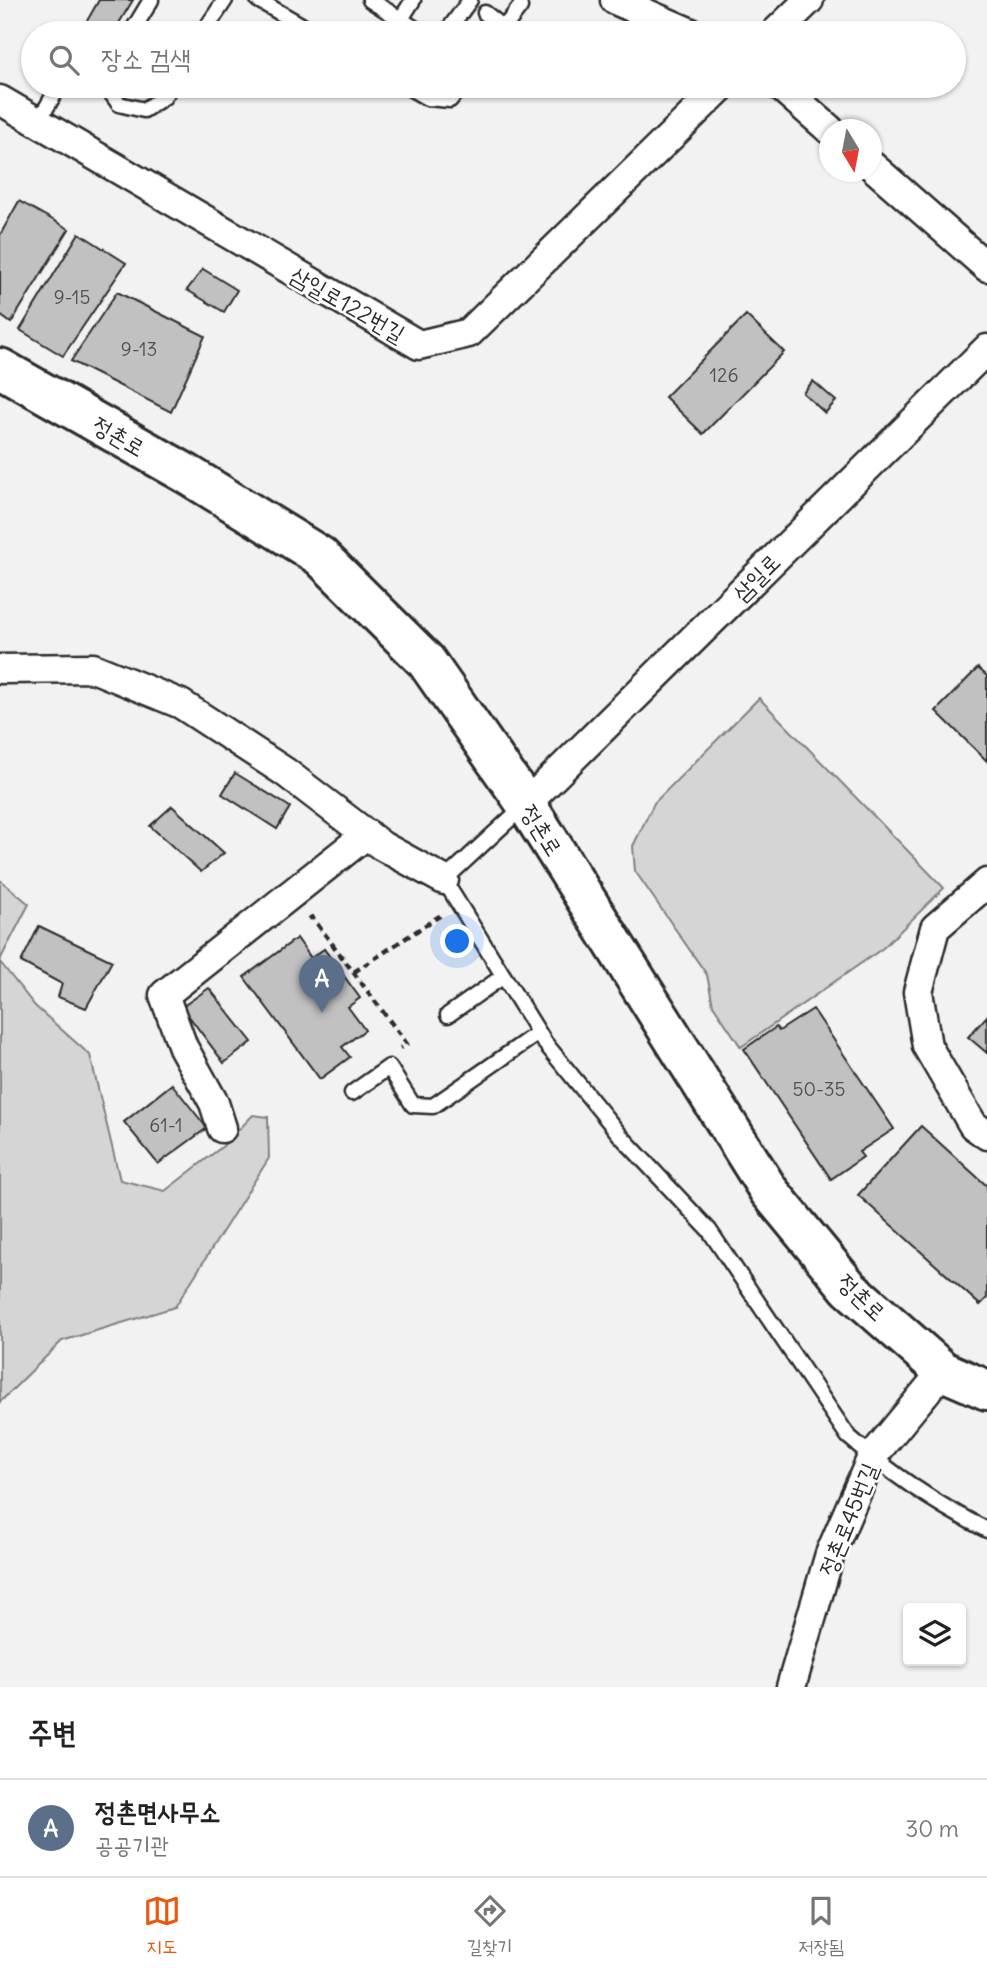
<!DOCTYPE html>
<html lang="ko">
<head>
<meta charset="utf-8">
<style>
	body { margin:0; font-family:Delius,"Poor Story",sans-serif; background:#f2f2f2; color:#222 }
	.controls { position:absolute; right:21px; bottom:21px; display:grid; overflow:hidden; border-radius:7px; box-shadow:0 2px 5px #0004 }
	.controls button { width:63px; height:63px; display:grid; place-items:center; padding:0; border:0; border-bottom:2px solid #e0e0e0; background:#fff; color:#222; font:35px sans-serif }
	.compass { position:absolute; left:819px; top:119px; width:63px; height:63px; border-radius:50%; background:#fff; box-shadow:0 2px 5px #0004; rotate:170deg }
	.you { position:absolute; left:458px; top:942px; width:24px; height:24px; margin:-18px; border:5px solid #fff; border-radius:50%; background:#1a73e8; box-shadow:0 0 0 10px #1a73e833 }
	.badge { display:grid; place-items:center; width:46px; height:46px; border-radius:50%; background:#ea580c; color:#fff; font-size:23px; font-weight:700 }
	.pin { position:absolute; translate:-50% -58px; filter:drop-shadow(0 2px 4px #0008) }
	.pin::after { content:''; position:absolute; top:37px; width:24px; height:21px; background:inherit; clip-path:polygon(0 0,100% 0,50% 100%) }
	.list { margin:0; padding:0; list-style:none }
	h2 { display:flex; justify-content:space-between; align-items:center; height:91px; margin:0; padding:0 28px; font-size:30px }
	h2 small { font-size:23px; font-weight:400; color:#767676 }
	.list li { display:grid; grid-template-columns:46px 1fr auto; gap:21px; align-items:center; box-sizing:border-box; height:98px; padding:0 28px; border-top:2px solid #e0e0e0 }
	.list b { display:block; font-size:26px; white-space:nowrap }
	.list p { margin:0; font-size:23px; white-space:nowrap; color:#767676 }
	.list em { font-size:23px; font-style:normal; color:#767676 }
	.icon { flex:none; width:38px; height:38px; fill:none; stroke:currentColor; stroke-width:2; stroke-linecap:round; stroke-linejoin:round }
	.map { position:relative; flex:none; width:987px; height:1687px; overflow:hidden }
	.search { position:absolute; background:#fff; box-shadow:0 2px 5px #0004; left:21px; right:21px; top:21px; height:77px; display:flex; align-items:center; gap:18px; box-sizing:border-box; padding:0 24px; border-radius:38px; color:#767676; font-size:26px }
	.sheet { height:189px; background:#fff }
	nav { display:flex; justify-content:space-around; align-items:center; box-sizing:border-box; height:98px; border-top:2px solid #e0e0e0; background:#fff; font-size:19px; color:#767676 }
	nav a { display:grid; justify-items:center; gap:4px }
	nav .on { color:#ea580c }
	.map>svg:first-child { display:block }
	.green { fill:#d5d5d5; stroke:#808080; stroke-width:2 }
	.building { fill:#c1c1c1; stroke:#2b2b2b; stroke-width:2 }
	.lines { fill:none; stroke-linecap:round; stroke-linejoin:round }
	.service-casing { stroke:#2b2b2b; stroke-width:19 }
	.minor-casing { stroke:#2b2b2b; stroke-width:33 }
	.secondary-casing { stroke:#2b2b2b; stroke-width:44 }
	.path { stroke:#2b2b2b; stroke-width:4.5; stroke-dasharray:7 5; stroke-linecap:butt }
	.service { stroke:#fff; stroke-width:14 }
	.minor { stroke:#fff; stroke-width:28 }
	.secondary { stroke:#fff; stroke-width:38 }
	.labels { text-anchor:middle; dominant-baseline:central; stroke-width:5; stroke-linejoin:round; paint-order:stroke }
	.number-label { font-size:19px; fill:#505050 }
	.street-label { font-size:23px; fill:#2b2b2b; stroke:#fff }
</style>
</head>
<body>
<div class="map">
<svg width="987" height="1687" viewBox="0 0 987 1687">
	<rect width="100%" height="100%" fill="#f2f2f2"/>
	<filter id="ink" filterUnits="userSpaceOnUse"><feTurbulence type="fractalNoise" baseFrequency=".0143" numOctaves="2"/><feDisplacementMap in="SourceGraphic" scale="14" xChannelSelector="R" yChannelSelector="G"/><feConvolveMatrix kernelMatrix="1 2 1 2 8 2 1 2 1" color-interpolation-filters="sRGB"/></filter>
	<g filter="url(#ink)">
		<!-- green -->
		<path class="green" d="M 759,698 L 944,888 L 883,948 L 741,1047 L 713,1005 L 707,975 L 635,871 L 633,846 L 654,803 Z
			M 0,880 L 29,904 L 0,960 Z
			M 0,962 L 35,1006 L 90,1055 L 120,1180 L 165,1191 L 223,1146 L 253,1115 L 268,1117 L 269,1158 L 175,1307 L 62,1341 L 0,1402 Z"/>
		<!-- building -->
		<path class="building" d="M 99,0 L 133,0 L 113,33 L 80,33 Z
			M 19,201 L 69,229 L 11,323 L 0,315 L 0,235 Z
			M 79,233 L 126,263 L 63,356 L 20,330 Z
			M 203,269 L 237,290 L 224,312 L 187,290 Z
			M 117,292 L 205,336 L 171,412 L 71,361 Z
			M 746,315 L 784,352 L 703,434 L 665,397 Z
			M 813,381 L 836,401 L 825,413 L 803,393 Z
			M 978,668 L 987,676 L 987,761 L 936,711 Z
			M 235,773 L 290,807 L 277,829 L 222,794 Z
			M 172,806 L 224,853 L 201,872 L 150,826 Z
			M 39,926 L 112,961 L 86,1008 L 58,997 L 62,984 L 21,962 Z
			M 297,938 L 311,958 L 324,949 L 360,998 L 348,1007 L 365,1030 L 342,1047 L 350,1057 L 320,1079 L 244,977 Z
			M 209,988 L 252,1042 L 224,1063 L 182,1007 Z
			M 813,1009 L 894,1129 L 859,1152 L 863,1157 L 831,1179 L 744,1049 L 776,1027 L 779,1031 Z
			M 987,1016 L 987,1053 L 968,1037 Z
			M 172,1084 L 207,1128 L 158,1164 L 124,1122 Z
			M 921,1126 L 987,1186 L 987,1298 L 980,1305 L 858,1195 Z"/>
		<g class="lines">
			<!-- service casing -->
			<g class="service-casing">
				<path id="service" d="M 258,0 L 315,33
					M 370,0 L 422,33
					M 485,13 L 504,28
					M 401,19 L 413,0
					M 131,33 L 151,0
					M 203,33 L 225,0
					M 446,33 L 470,0
					M 500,33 L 520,7
					M 106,86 L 119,104 L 144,110 L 164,97 L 171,86
					M 406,86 L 427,98 L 450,100 L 461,86
					M 38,122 L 59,86
					M 525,805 L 444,880 L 545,1043 L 620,1135 L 709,1230 L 848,1436 C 890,1473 937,1505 987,1530
					M 448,1015 L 502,977
					M 352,1093 L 389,1067 L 413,1105 L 433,1106 L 538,1033"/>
			</g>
			<!-- minor casing -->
			<g class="minor-casing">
				<path id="minor" d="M 615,0 L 691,33
					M 775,33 L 809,0
					M 780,86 L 830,130
					M 0,100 L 419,345 L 469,333 L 722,86
					M 872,166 L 987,267
					M 0,669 L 93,668 L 181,704 L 285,772 L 382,846 L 444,880
					M 526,804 L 987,349
					M 987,883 L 935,928 L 918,992 L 927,1046 L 973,1125 L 987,1135
					M 222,1128 L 214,1103 L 183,1047 L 164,995 L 367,834
					M 791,1687 L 830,1554 L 872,1457 L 943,1371"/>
			</g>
			<!-- secondary casing -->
			<g class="secondary-casing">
				<path id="secondary" d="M 0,368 L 187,474 L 320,556 L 426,661 L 526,804 L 769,1191 L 849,1288 L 943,1371 L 987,1390"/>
			</g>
			<!-- path -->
			<path class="path" d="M 309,919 L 312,917 L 407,1044 L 400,1048
				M 354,972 L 441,915"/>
			<!-- service -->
			<use href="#service" class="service"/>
			<!-- minor -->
			<use href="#minor" class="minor"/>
			<!-- secondary -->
			<use href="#secondary" class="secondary"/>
		</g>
	</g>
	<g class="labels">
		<!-- number labels -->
		<g class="number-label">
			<text x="72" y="297">9-15</text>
			<text x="139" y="349">9-13</text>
			<text x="724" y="375">126</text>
			<text x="819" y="1089">50-35</text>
			<text x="166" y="1125">61-1</text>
		</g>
		<!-- street labels -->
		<g class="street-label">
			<text transform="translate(348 304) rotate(30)">삼일로122번길</text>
			<text transform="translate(119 436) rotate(30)">정촌로</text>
			<text transform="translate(756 577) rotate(-45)">삼일로</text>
			<text transform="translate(542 830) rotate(58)">정촌로</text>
			<text transform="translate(862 1297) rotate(44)">정촌로</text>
			<text transform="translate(848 1519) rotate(-68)">정촌로45번길</text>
		</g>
	</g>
</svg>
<div class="controls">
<button><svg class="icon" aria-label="layers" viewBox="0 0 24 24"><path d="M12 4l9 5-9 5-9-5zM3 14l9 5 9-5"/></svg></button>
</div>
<svg class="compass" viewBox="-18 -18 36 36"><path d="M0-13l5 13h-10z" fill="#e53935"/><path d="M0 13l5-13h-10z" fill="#767676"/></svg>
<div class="you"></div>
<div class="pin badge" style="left:322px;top:1013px;background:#5c6f8a">A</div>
<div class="search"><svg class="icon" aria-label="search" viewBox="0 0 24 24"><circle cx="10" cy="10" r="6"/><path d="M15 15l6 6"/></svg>장소 검색</div>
</div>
<section class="sheet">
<h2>주변<small></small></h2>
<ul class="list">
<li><span class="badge" style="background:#5c6f8a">A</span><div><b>정촌면사무소</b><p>공공기관</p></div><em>30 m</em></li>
</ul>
</section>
<nav>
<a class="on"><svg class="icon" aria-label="map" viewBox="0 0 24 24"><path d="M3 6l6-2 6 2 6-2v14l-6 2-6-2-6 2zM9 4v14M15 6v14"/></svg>지도</a>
<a><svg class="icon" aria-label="directions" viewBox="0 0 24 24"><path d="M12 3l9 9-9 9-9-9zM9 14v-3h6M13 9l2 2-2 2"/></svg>길찾기</a>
<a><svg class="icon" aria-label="saved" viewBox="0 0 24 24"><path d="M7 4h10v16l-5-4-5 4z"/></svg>저장됨</a>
</nav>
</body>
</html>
